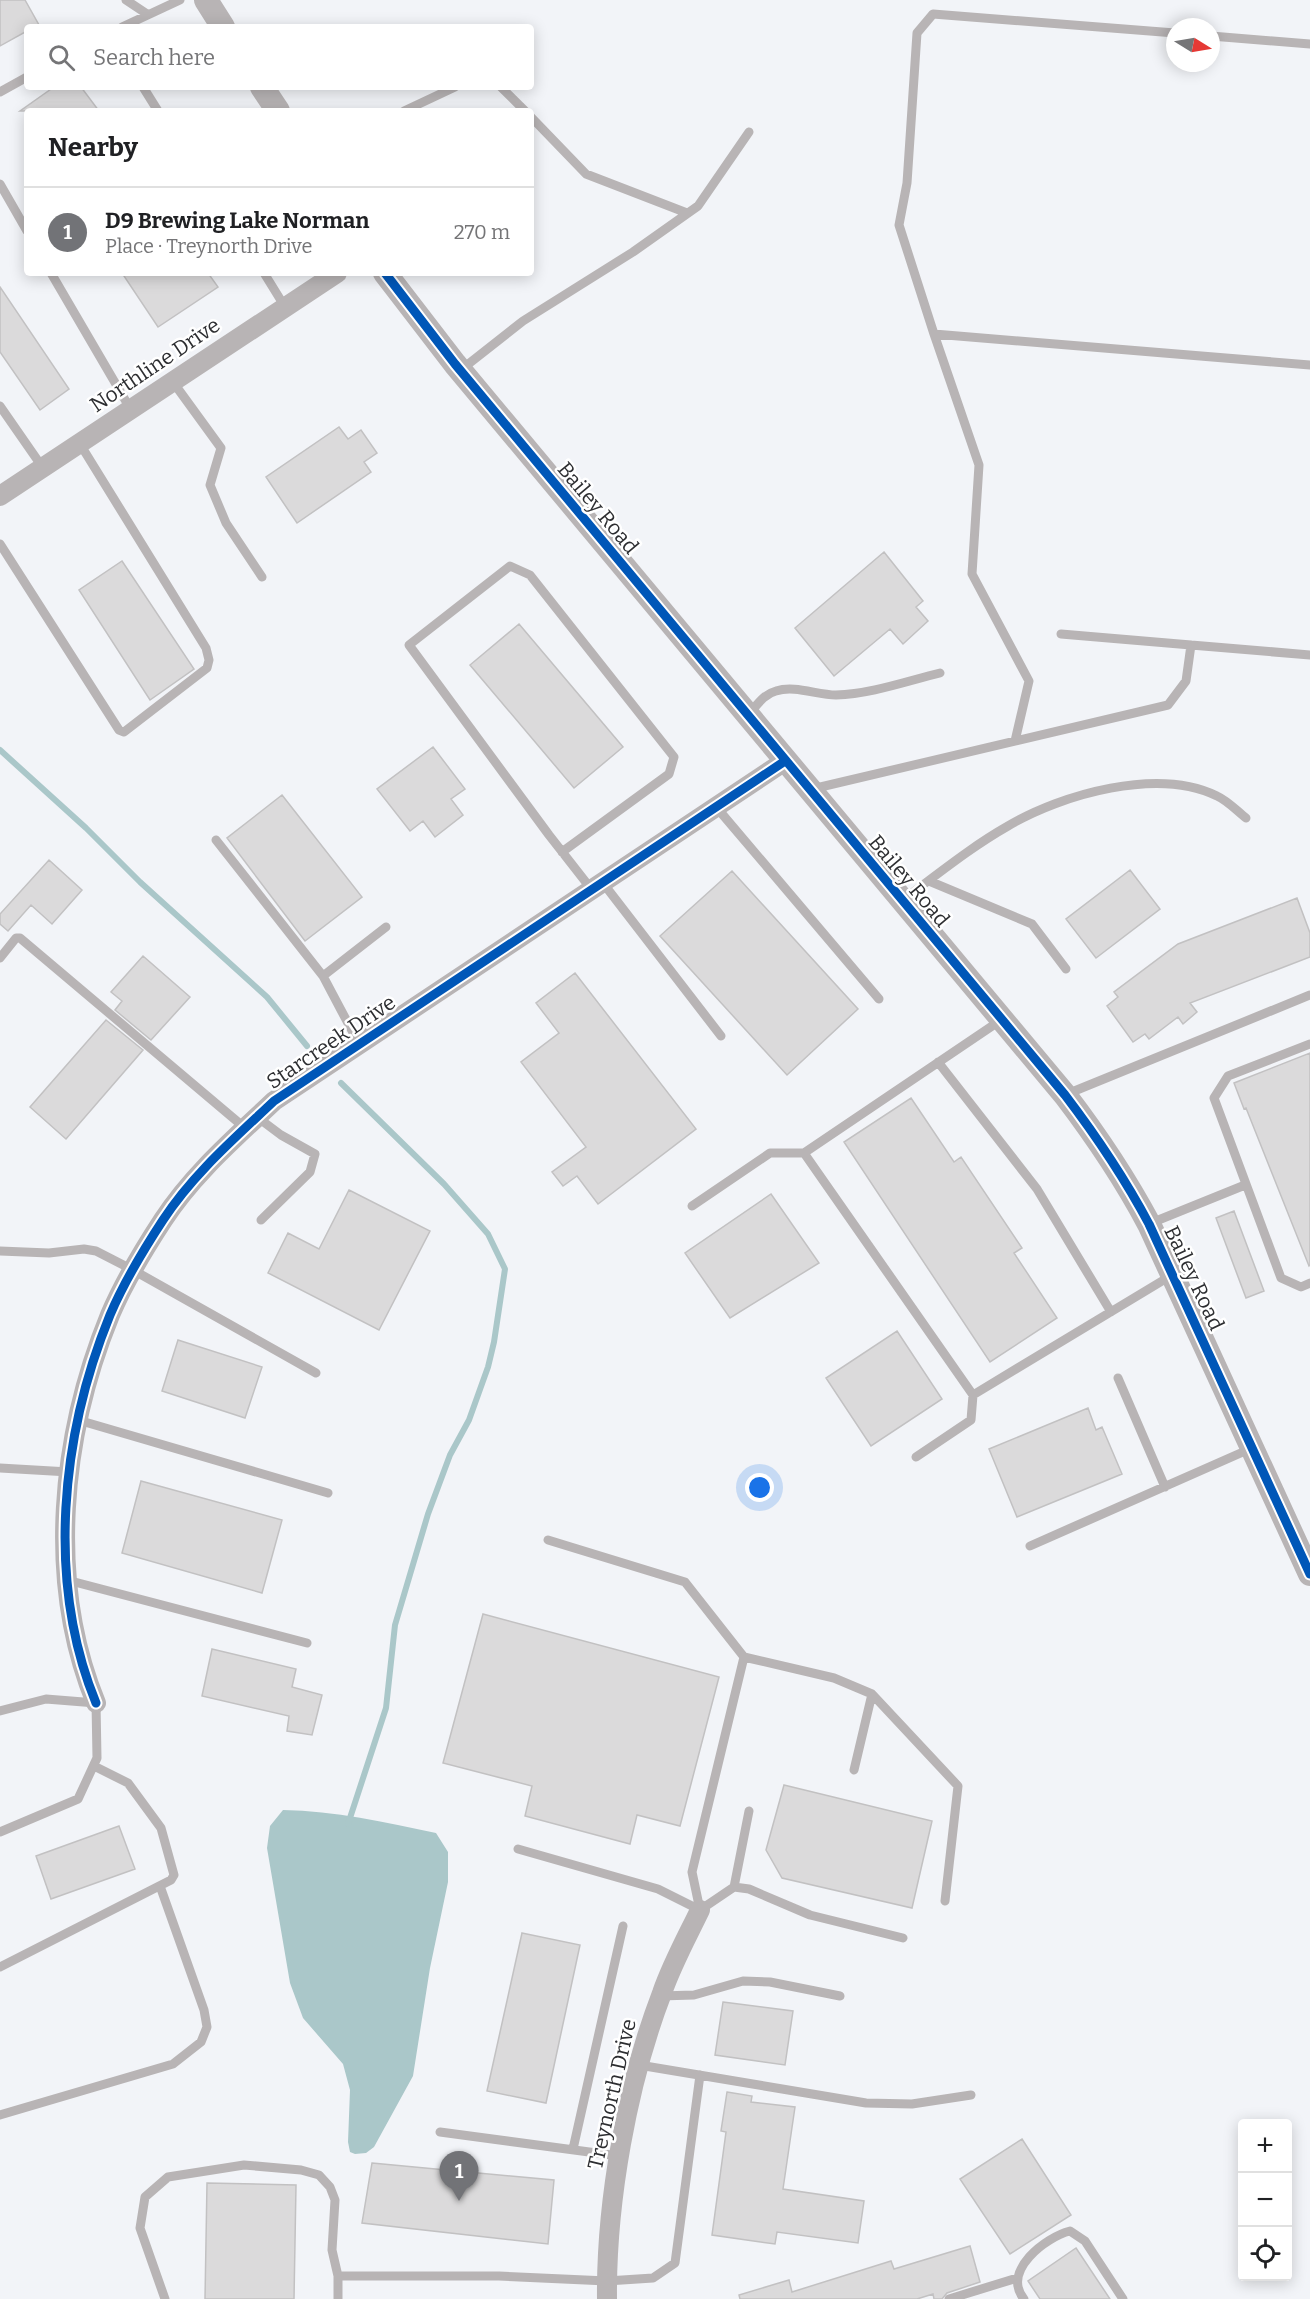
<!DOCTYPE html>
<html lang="en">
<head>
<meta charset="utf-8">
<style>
	body { margin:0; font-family:Bitter,serif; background:#f6f6f6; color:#202124 }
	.controls { position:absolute; right:18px; bottom:18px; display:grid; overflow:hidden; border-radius:6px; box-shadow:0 3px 15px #0003 }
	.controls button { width:54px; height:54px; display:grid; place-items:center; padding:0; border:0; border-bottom:2px solid #e0e0e0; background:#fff; color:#202124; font:30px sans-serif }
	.compass { position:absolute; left:1166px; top:18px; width:54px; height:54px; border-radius:50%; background:#fff; box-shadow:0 3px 15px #0003; rotate:101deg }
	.you { position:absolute; left:760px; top:1488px; width:21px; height:21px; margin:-15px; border:4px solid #fff; border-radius:50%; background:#1a73e8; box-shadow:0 0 0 9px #1a73e833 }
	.badge { display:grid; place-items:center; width:39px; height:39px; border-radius:50%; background:#727377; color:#fff; font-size:20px; font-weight:700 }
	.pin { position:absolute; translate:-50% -50px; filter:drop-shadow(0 2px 3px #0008) }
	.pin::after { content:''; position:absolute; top:32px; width:21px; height:18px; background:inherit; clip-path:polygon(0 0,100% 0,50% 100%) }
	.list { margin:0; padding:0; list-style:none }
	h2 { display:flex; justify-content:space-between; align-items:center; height:78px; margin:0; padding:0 24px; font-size:26px }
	h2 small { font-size:20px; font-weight:400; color:#757577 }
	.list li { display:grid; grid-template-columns:39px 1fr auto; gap:18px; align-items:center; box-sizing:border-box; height:90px; padding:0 24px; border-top:2px solid #e0e0e0 }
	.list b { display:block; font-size:22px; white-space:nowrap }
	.list p { margin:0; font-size:20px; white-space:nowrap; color:#757577 }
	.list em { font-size:20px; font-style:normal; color:#757577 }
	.icon { flex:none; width:33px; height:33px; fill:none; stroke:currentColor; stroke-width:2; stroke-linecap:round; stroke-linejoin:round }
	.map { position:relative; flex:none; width:1310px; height:2299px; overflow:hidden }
	.search { position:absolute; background:#fff; box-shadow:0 3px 15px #0003; left:24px; top:24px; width:510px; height:66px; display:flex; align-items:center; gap:15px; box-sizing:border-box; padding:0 21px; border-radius:6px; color:#757577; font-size:22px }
	.panel { position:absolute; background:#fff; box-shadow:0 3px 15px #0003; left:24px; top:108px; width:510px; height:168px; border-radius:6px }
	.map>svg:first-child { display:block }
	.water { fill:#aac7c9 }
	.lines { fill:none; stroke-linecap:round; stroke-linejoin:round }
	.stream { stroke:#aac7c9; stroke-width:6 }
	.building { fill:#dbdadb; stroke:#c2c1c2; stroke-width:1.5 }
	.service { stroke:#b8b4b5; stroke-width:9 }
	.minor { stroke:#b8b4b5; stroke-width:20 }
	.tertiary { stroke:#b8b4b5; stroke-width:24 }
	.cycleway-casing { stroke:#fff; stroke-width:13 }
	.cycleway { stroke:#0057b8; stroke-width:9 }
	.labels { text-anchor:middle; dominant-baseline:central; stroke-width:5; stroke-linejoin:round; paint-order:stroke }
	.street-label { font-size:21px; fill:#2d2e31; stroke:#fff }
</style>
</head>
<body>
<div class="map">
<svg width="1310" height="2299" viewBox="0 0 1310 2299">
	<rect width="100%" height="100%" fill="#f2f4f8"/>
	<!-- water -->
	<path class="water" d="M 283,1810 C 335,1811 385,1822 436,1833 L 448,1852 L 448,1882 L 430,1968 L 413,2076 L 374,2147 L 366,2153 L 355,2154 L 350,2152 L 348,2142 L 350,2090 L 343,2064 L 303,2018 L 290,1983 L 267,1848 L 270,1826 Z"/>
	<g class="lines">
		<!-- stream -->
		<path class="stream" d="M 0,750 L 86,828 L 140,882 L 267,997 L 307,1046
			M 341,1083 L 444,1184 L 488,1234 L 505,1269 L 494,1342 L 488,1367 L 469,1420 L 450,1455 L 428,1514 L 395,1625 L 386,1708 L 348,1824"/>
	</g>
	<!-- building -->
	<path class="building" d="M 0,0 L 25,0 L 39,25 L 27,27 L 27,31 L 0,46 Z
		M 54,87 L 81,87 L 99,111 L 20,111 Z
		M 122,273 L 208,273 L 218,287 L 158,327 Z
		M 0,287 L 69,389 L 40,410 L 0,352 Z
		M 339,427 L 348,439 L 361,430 L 377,453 L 364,462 L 371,472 L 297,523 L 266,477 Z
		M 884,552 L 923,601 L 916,607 L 928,621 L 903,644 L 890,629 L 834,676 L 795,628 Z
		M 122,561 L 194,669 L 150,700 L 79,590 Z
		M 519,624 L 623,747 L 574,788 L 470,665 Z
		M 433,747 L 465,789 L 451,799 L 463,815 L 435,837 L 423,821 L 410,831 L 377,789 Z
		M 282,795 L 362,897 L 305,941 L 227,838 Z
		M 49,860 L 82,890 L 52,924 L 31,905 L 8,931 L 0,924 L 0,914 Z
		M 1130,870 L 1160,909 L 1096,958 L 1066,919 Z
		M 732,871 L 858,1009 L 787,1075 L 660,936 Z
		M 1297,898 L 1310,933 L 1310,957 L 1190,1003 L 1197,1012 L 1183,1024 L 1178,1017 L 1149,1039 L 1145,1034 L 1133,1042 L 1107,1006 L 1118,997 L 1114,992 L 1178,944 Z
		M 143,956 L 190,997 L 151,1040 L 115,1010 L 122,1001 L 111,992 Z
		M 575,973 L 696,1129 L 598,1204 L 577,1176 L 563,1186 L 552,1172 L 586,1147 L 521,1062 L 559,1033 L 536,1003 Z
		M 106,1020 L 143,1050 L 66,1139 L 30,1107 Z
		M 1310,1053 L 1310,1265 L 1309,1266 L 1246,1108 L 1244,1109 L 1234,1083 Z
		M 911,1098 L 954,1162 L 961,1157 L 1022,1248 L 1014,1253 L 1057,1318 L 990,1362 L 844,1142 Z
		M 349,1190 L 430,1231 L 379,1330 L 268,1273 L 288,1233 L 319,1249 Z
		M 771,1194 L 819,1263 L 730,1318 L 685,1253 Z
		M 1234,1211 L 1264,1291 L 1246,1298 L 1216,1218 Z
		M 897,1331 L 942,1399 L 871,1446 L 826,1378 Z
		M 178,1340 L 262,1367 L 245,1418 L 162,1391 Z
		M 1088,1408 L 1096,1430 L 1102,1427 L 1122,1474 L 1017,1517 L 989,1449 Z
		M 141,1481 L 282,1520 L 262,1593 L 122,1553 Z
		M 483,1614 L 719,1677 L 680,1826 L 637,1815 L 630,1844 L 525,1816 L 532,1786 L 443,1763 Z
		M 212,1649 L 296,1669 L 292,1687 L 322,1695 L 312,1735 L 287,1731 L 289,1716 L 202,1696 Z
		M 784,1785 L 932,1821 L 912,1908 L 782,1878 L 766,1850 Z
		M 119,1826 L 135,1869 L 51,1899 L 36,1856 Z
		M 522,1933 L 580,1945 L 546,2103 L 487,2091 Z
		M 723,2002 L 793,2011 L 785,2065 L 715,2055 Z
		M 727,2092 L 752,2096 L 751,2102 L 795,2107 L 783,2189 L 864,2201 L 858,2243 L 777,2232 L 775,2244 L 712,2235 L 726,2132 L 721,2131 Z
		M 1022,2139 L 1071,2215 L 1010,2254 L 960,2179 Z
		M 372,2163 L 554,2180 L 548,2244 L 362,2223 Z
		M 207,2183 L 296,2185 L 294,2299 L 205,2299 Z
		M 970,2246 L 980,2282 L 947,2293 L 942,2299 L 934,2299 L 933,2294 L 917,2299 L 740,2299 L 739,2295 L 789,2280 L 792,2292 L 891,2261 L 894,2269 Z
		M 1076,2248 L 1110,2299 L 1040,2299 L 1028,2281 Z"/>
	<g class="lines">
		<!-- service -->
		<path class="service" d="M 126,0 L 147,14
			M 122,27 L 180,0
			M 1175,33 L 933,14 L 917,33 L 907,183 L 899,225 L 934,334 L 1310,365
			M 1211,36 L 1310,44
			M 143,87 L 158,111
			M 501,87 L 525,111
			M 0,92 L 27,77
			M 404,111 L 455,87
			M 531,117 L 586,174 L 687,213
			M 0,184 L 27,231
			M 51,273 L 131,410
			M 264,273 L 285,307
			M 934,334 L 979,465 L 972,574 L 1029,681 L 1015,741
			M 462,369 L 523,321 L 633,252 L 698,206 L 749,132
			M 173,382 L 221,448 L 210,485 L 226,523 L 262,577
			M 0,406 L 43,468
			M 0,544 L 119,730 L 124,732 L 207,668 L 209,660 L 206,648 L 80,444
			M 1061,634 L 1191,645
			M 749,714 C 757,705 764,694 776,691 C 795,685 817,695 836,695 C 871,694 907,681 940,673
			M 812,789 L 1168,705 L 1186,681 L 1191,645 L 1310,655
			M 717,808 L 879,999
			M 216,840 L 323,976 L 359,1044
			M 562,852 L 669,774 L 674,757 L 530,575 L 510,566 L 409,645 L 549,835 L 592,890
			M 929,881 L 1032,924 L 1066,969
			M 603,883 L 721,1036
			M 904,899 C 938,874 971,847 1008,826 C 1062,794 1158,767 1217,796 C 1228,801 1237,811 1246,818
			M 0,958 L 16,938 L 20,938 L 245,1128
			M 323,976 L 386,927
			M 1001,1020 L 804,1153 L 973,1395 L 1172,1275
			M 1310,1044 L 1228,1076 L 1214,1098 L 1281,1278 L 1301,1287 L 1310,1283
			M 938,1062 L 1037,1189 L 1111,1312
			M 1067,1094 L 1310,995
			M 257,1117 L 281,1135 L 315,1154 L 310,1172 L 261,1220
			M 692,1206 L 770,1153 L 804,1153
			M 1151,1223 L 1245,1185
			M 0,1251 L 49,1253 L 84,1249 L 96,1251 L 133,1270 L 316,1373
			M 1118,1378 L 1165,1487
			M 78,1420 L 328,1493
			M 916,1457 L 971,1420 L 973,1395
			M 0,1468 L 69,1472
			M 548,1540 L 685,1582 L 744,1657 L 692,1872 L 700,1910
			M 1030,1546 L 1252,1448
			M 67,1580 L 307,1643
			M 744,1657 L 834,1678 L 872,1694 L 958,1786 L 945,1901
			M 0,1711 L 46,1699 L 96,1703 L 97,1758 L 78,1799 L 0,1832
			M 854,1770 L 872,1694
			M 518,1849 L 658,1889 L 700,1910
			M 734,1887 L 749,1811
			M 700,1910 L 734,1887 L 749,1889 L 810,1915 L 903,1938
			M 0,1967 L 171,1880 L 174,1875 L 161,1828 L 128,1783 L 94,1766
			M 660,1996 L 694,1995 L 743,1981 L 770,1982 L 840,1996
			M 639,2065 L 866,2103 L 912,2104 L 971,2095
			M 0,2115 L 173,2064 L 201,2042 L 207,2027 L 204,2010 L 160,1886
			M 440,2132 L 619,2156
			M 573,2149 L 623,1926
			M 165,2299 L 140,2228 L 145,2197 L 168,2177 L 244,2165 L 301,2170 L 319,2175 L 330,2187 L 335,2200 L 332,2250 L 338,2276 L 499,2276 L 607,2281 L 653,2278 L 675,2263 L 700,2075
			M 338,2299 L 338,2276
			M 949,2299 L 1017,2278
			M 1024,2299 C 1001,2271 1046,2237 1070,2231 L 1085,2241 L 1123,2299"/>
		<!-- minor -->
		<path class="minor" d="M 0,496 L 337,273
			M 96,1703 C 46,1581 61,1435 110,1315 C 124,1282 144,1249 163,1220 C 193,1174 235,1138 274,1101 L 785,761
			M 607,2299 C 606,2202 627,2084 662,1993 C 672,1964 687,1937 700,1910"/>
		<!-- tertiary -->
		<path class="tertiary" d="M 206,0 L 223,27
			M 262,87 L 278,111
			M 385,273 L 455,364 L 1065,1095 C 1097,1137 1124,1177 1149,1224 L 1310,1574"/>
		<!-- cycleway casing -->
		<g class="cycleway-casing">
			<path id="cycleway" d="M 385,273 L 455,364 L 1065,1095 C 1097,1137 1124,1177 1149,1224 L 1310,1574
				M 96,1703 C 46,1581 61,1435 110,1315 C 124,1282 144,1249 163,1220 C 193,1174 235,1138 274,1101 L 785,761"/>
		</g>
		<!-- cycleway -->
		<use href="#cycleway" class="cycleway"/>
	</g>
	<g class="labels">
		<!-- street labels -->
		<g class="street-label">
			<text transform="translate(155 365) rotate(-34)">Northline Drive</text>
			<text transform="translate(598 508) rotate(50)">Bailey Road</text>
			<text transform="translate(909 881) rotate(50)">Bailey Road</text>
			<text transform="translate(331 1042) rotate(-34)">Starcreek Drive</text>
			<text transform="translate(1194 1278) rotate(65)">Bailey Road</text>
			<text transform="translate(612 2094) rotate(-77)">Treynorth Drive</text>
		</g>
	</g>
</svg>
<div class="controls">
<button>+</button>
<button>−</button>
<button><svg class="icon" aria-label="locate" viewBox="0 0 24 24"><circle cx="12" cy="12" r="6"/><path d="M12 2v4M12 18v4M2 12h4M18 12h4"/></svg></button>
</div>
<svg class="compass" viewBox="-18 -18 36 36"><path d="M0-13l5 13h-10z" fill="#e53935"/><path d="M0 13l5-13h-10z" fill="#757577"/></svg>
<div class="you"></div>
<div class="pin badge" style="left:459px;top:2201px">1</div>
<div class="search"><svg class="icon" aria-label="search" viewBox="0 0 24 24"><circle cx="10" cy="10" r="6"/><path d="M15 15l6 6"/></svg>Search here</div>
<section class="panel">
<h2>Nearby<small></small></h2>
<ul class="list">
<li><span class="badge">1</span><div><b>D9 Brewing Lake Norman</b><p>Place · Treynorth Drive</p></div><em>270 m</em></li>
</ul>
</section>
</div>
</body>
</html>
